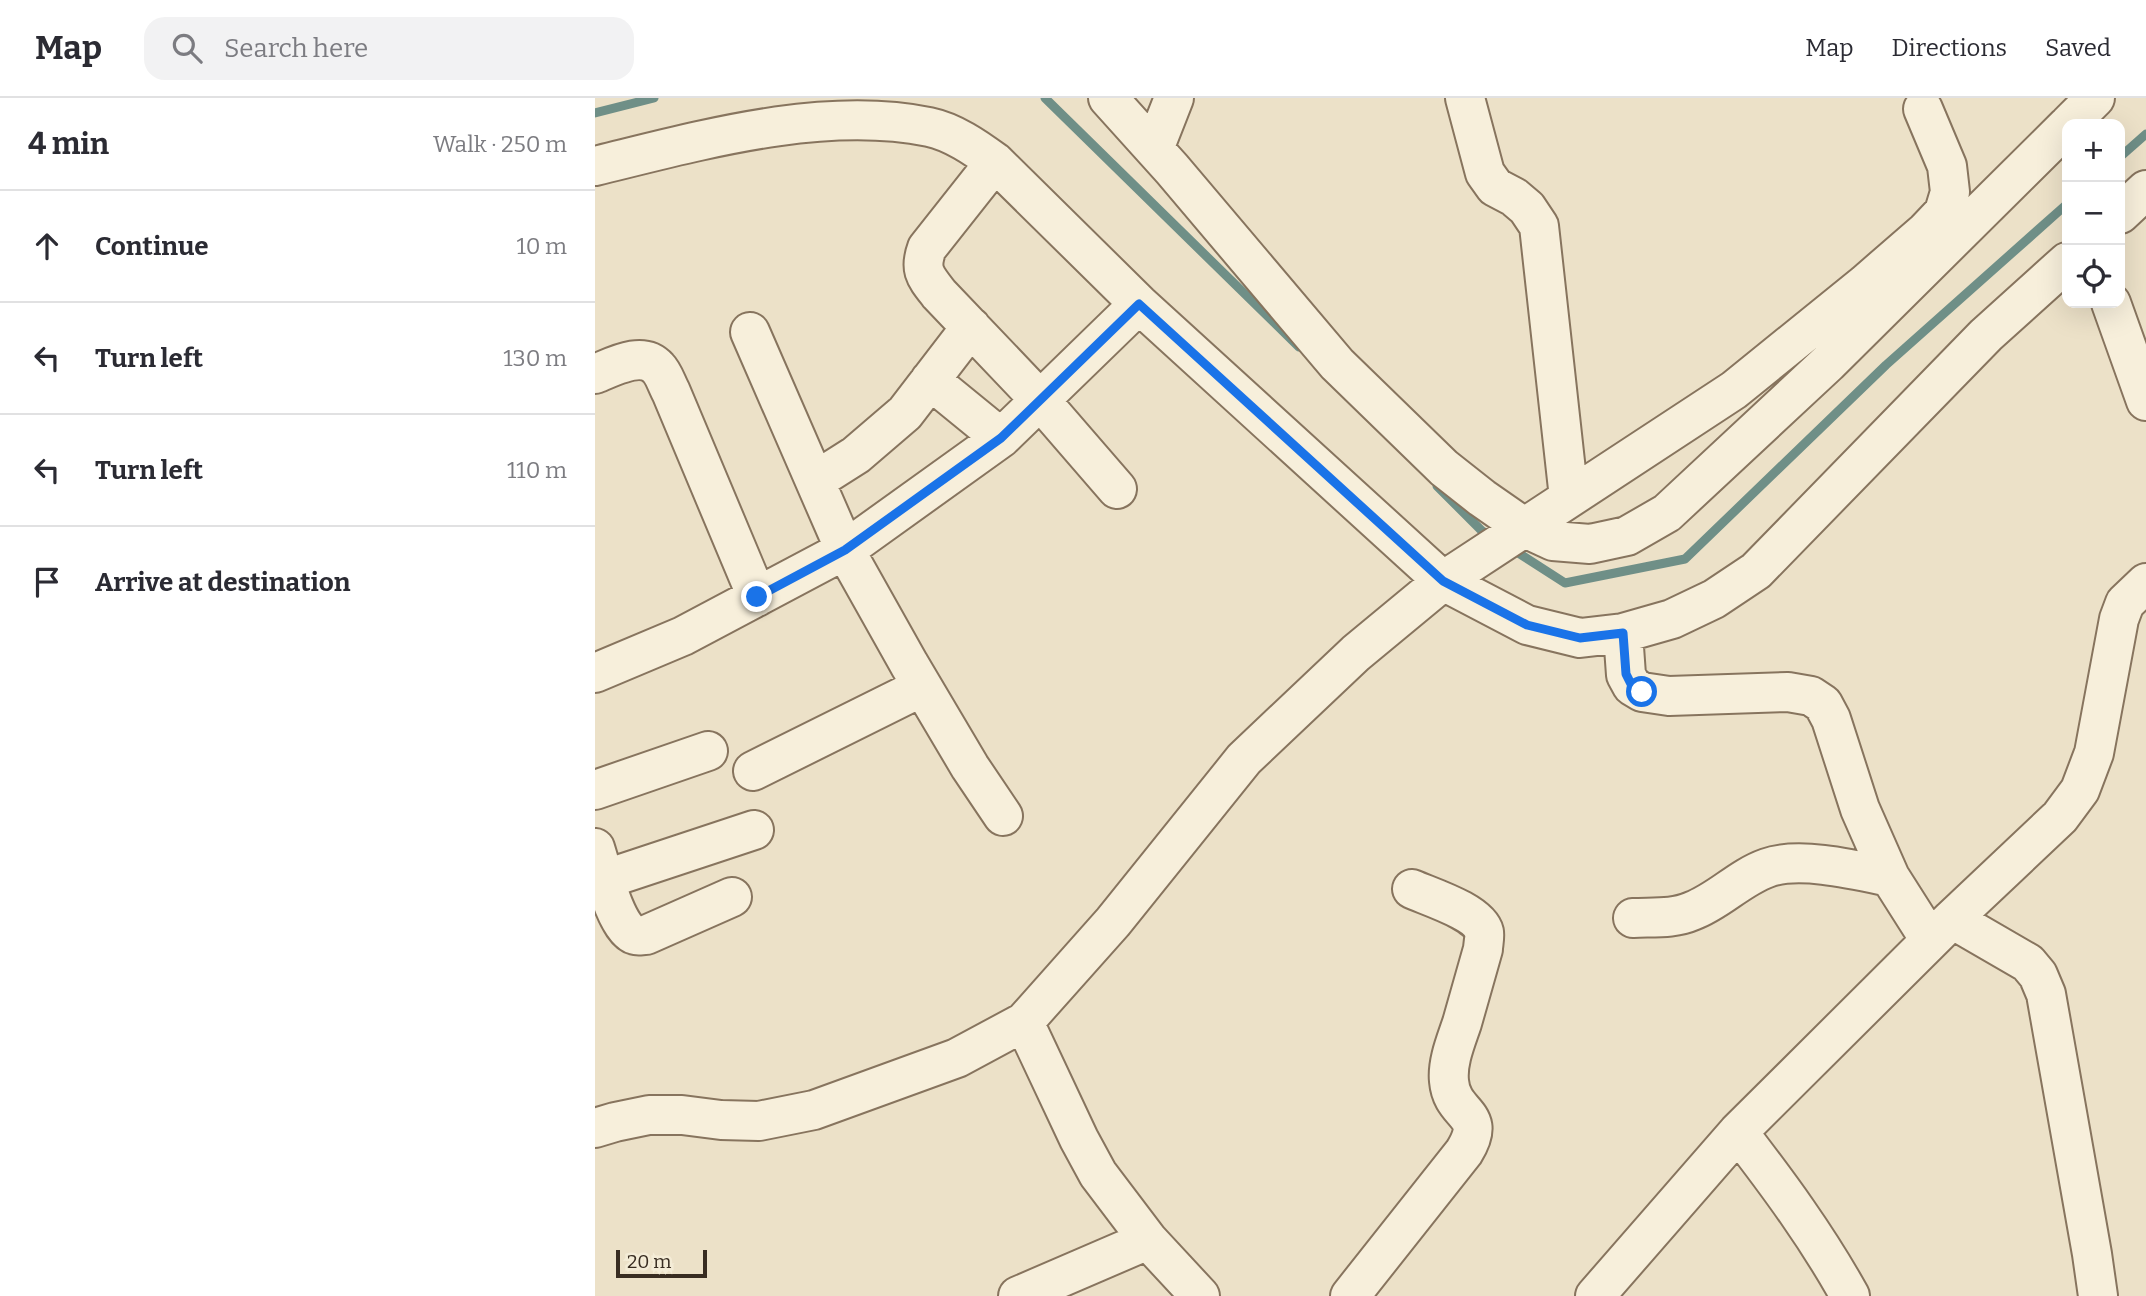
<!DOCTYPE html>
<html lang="en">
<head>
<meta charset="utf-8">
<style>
	body { margin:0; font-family:Bitter,serif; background:#f2f2f3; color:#2b2b33 }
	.controls { position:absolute; right:21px; top:21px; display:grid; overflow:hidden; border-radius:14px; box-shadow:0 7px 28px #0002 }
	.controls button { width:63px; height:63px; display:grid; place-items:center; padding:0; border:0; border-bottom:2px solid #e1e1e2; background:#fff; color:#2b2b33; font:35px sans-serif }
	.scale { position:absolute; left:21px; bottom:18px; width:91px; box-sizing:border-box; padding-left:7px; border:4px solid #382c21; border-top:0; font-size:19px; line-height:24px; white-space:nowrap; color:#382c21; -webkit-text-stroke:5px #f4ecd7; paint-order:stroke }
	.stop { position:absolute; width:21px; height:21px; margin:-16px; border:5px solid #1a73e8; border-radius:50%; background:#fff }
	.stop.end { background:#1a73e8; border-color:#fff; box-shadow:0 2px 7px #0008 }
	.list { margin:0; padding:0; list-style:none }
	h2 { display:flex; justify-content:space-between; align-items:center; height:91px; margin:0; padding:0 28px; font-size:30px }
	h2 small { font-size:23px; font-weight:400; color:#7c7c81 }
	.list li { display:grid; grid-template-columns:46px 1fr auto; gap:21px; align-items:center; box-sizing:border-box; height:112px; padding:0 28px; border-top:2px solid #e1e1e2 }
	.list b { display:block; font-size:26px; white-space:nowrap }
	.list em { font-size:23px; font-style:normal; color:#7c7c81 }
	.icon { flex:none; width:38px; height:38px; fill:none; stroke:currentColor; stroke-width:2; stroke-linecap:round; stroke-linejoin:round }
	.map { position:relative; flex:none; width:1551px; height:1198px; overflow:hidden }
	header { display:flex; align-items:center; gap:42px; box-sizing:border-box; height:98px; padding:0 35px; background:#fff; border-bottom:2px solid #e1e1e2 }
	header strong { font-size:33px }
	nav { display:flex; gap:38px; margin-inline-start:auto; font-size:24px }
	.search { width:490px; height:63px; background:#f2f2f3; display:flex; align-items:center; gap:18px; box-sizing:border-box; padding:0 24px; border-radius:21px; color:#7c7c81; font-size:26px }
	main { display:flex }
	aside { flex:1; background:#fff }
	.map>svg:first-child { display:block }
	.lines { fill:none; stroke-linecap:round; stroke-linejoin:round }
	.stream { stroke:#6f8f87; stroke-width:9 }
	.minor-casing { stroke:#87745e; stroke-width:42 }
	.minor { stroke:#f7efdb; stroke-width:38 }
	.route { stroke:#1a73e8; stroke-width:9 }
</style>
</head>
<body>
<header>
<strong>Map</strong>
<div class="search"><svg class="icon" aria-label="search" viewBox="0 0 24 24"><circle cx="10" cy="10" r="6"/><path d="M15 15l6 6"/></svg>Search here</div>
<nav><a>Map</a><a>Directions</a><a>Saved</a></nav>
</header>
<main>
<aside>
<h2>4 min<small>Walk · 250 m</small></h2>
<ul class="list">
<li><svg class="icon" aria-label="ahead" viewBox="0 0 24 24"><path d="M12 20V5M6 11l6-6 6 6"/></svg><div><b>Continue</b></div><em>10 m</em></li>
<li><svg class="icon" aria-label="left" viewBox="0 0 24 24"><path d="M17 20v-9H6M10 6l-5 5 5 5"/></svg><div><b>Turn left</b></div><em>130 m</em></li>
<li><svg class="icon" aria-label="left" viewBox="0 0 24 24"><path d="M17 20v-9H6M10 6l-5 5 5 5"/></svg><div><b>Turn left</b></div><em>110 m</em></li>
<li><svg class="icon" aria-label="arrive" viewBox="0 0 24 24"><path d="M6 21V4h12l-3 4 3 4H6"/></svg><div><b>Arrive at destination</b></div></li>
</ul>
</aside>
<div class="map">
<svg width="1551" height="1198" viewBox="0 0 1551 1198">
	<rect width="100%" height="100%" fill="#ece1c8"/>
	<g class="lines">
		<!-- stream -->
		<path class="stream" d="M 450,0 L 704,249
			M 0,15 L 59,0
			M 1525,59 L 1551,36
			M 842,388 L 887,433 L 899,440
			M 917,451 L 970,485 L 1090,461 L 1291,267 L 1472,106"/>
		<!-- minor casing -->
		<g class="minor-casing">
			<path id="minor" d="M 513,0 L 577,71 L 742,266 L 849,370 L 887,400 L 930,430 L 958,443 L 995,446 L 1032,438 L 1072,415 L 1233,265 L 1472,28
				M 870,0 L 890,75 L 900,89 L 919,99 L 932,110 L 944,128 L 974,400
				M 1474,26 L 1500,0
				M 559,51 L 579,0
				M 400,64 L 332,150 C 324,172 330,178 344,196 L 445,302 L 522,391
				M 0,68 C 103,43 228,7 334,29 C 358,34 381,50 400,64 L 544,206 L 848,483 L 932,527 L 985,540 L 1028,535 L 1077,521 L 1119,501 L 1161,473 L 1391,237 L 1472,164
				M 1525,116 L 1551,92
				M 1516,205 L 1551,303
				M 155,234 L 250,452 L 314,566 L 375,669 L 408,718
				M 0,276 C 18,269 47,252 63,270 C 69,276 72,287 76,294 L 162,499
				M 335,282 L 406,340
				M 220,383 L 261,357 L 310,315 L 376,229
				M 1028,535 L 1031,577 L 1037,588 L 1047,594 L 1074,598 L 1193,594 L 1216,598 L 1228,606 L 1236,621 L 1265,711 L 1295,779 L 1335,842
				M 0,575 L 88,538 L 250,452 L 406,340 L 544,206
				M 158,673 L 327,589
				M 0,692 L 113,653
				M 0,750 C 6,768 21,832 40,837 C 43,838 47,837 51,837 L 137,799
				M 11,781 L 159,732
				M 1038,820 C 1058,819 1079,821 1097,813 C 1124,803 1144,780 1172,770 C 1204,758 1262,772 1295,779
				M 1357,821 L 1433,865 L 1443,877 L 1451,896 L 1497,1156 L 1503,1198
				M 429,924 L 484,1041 L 503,1076 L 553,1142 L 605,1198
				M 0,1030 L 20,1024 L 54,1017 L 87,1017 L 126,1022 L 164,1023 L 219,1012 L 362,960 L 429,924 L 518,824 L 649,661 L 761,555 L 848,483 L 1139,292 L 1270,186 L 1331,133 L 1349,114 L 1355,94 L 1352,68 L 1328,11
				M 1143,1034 C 1184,1087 1223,1140 1255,1198
				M 423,1198 L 553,1142
				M 755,1198 L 869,1054 C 894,1014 857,1019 854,983 C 852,964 861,943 867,925 C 874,900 881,876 888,851 C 888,847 890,839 889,834 C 884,814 835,799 817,791
				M 1000,1198 L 1143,1034 L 1357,821 L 1465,719 L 1485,692 L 1499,655 L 1524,521 L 1530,505 L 1551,485"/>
		</g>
		<!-- minor -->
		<use href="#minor" class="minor"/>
	</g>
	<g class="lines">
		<!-- route -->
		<path class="route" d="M 162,499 L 250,452 L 406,340 L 544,206 L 848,483 L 932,527 L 985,540 L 1028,535 L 1031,576 L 1037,588 L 1047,594"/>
	</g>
</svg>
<div class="controls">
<button>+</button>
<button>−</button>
<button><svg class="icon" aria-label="locate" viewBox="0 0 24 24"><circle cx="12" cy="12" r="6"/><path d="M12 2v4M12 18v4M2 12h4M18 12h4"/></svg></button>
</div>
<div class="scale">20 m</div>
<div class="stop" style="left:1047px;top:594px"></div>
<div class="stop end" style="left:162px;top:499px"></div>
</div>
</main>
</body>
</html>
